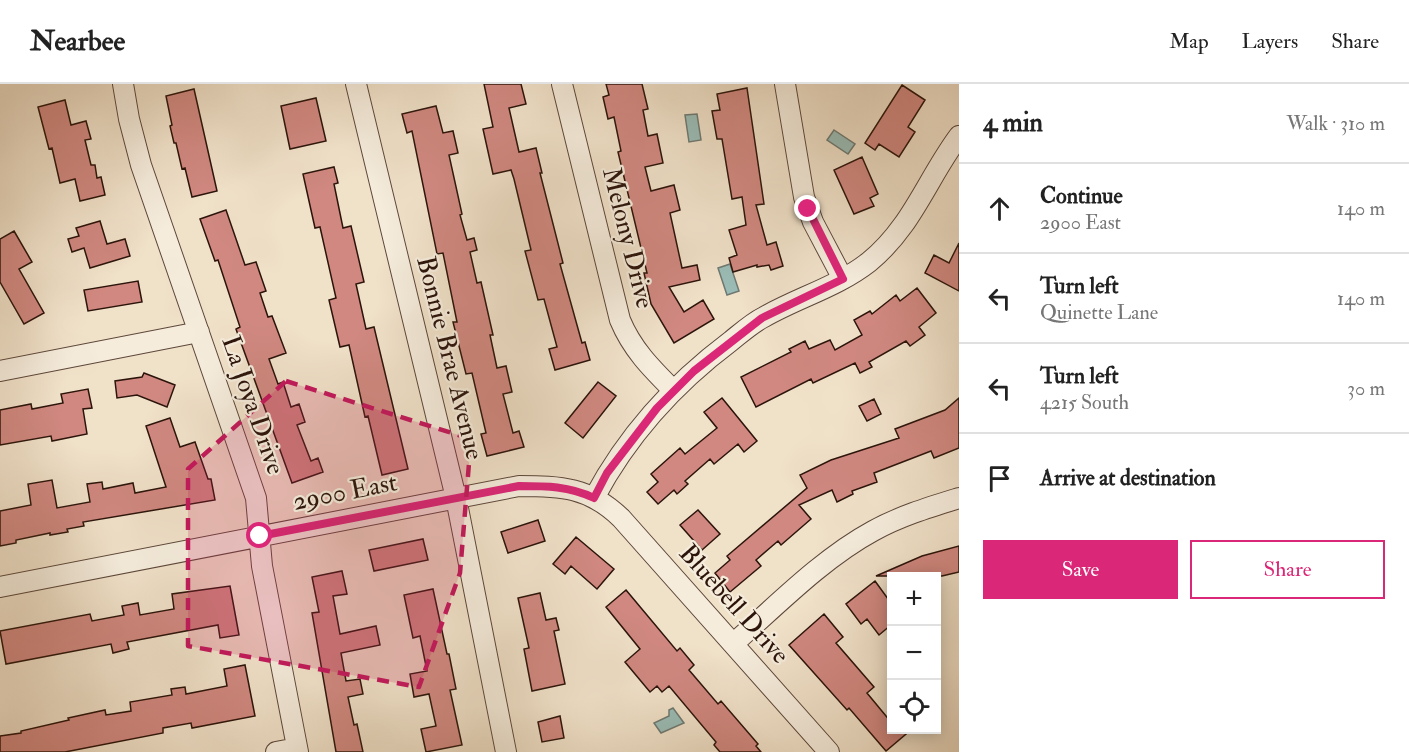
<!DOCTYPE html>
<html lang="en">
<head>
<meta charset="utf-8">
<style>
	body { margin:0; font-family:"IM FELL Double Pica",serif; background:#f6f6f6; color:#222 }
	.controls { position:absolute; right:18px; bottom:18px; display:grid; overflow:hidden; border-radius:0px; box-shadow:0 3px 15px #0003 }
	.controls button { width:54px; height:54px; display:grid; place-items:center; padding:0; border:0; border-bottom:2px solid #e0e0e0; background:#fff; color:#222; font:30px sans-serif }
	.stop { position:absolute; width:18px; height:18px; margin:-14px; border:4px solid #db2777; border-radius:50%; background:#fff }
	.stop.end { background:#db2777; border-color:#fff; box-shadow:0 2px 6px #0008 }
	.list { margin:0; padding:0; list-style:none }
	h2 { display:flex; justify-content:space-between; align-items:center; height:78px; margin:0; padding:0 24px; font-size:26px }
	h2 small { font-size:20px; font-weight:400; color:#767676 }
	.list li { display:grid; grid-template-columns:39px 1fr auto; gap:18px; align-items:center; box-sizing:border-box; height:90px; padding:0 24px; border-top:2px solid #e0e0e0 }
	.list b { display:block; font-size:22px; white-space:nowrap }
	.list p { margin:0; font-size:20px; white-space:nowrap; color:#767676 }
	.list em { font-size:20px; font-style:normal; color:#767676 }
	.actions { display:flex; gap:12px; padding:18px 24px }
	.actions a { flex:1; padding:14px 0; border:2px solid #db2777; border-radius:0px; text-align:center; font-size:21px; color:#db2777 }
	.actions .main { background:#db2777; color:#fff }
	.icon { flex:none; width:33px; height:33px; fill:none; stroke:currentColor; stroke-width:2; stroke-linecap:round; stroke-linejoin:round }
	.map { position:relative; flex:none; width:959px; height:668px; overflow:hidden }
	header { display:flex; align-items:center; gap:36px; box-sizing:border-box; height:84px; padding:0 30px; background:#fff; border-bottom:2px solid #e0e0e0 }
	header strong { font-size:28px }
	nav { display:flex; gap:33px; margin-inline-start:auto; font-size:21px }
	main { display:flex }
	aside { flex:1; background:#fff }
	.map>svg:first-child { display:block }
	.water { fill:#9abdb7; stroke:#6e7972; stroke-width:1.5 }
	.building { fill:#d08880; stroke:#2c140b; stroke-width:1.5 }
	.lines { fill:none; stroke-linecap:round; stroke-linejoin:round }
	.minor-casing { stroke:#5d473a; stroke-width:22 }
	.minor { stroke:#f5ecdc; stroke-width:20 }
	.route { stroke:#db2777; stroke-width:8 }
	.marked { fill:#c2185b; fill-opacity:0.2; stroke:#c2185b; stroke-width:4.5; stroke-dasharray:12 8; stroke-linejoin:round }
	.labels { text-anchor:middle; dominant-baseline:central; stroke-width:4.5; stroke-linejoin:round; paint-order:stroke }
	.street-label { font-size:26px; fill:#2c140b; stroke:#f5ecdc }
</style>
</head>
<body>
<header>
<strong>Nearbee</strong>
<nav><a>Map</a><a>Layers</a><a>Share</a></nav>
</header>
<main>
<div class="map">
<svg width="959" height="668" viewBox="0 0 959 668">
	<rect width="100%" height="100%" fill="#f0e1c9"/>
	<filter id="stains"><feTurbulence type="fractalNoise" baseFrequency=".00333" numOctaves="4"/><feColorMatrix values="0 0 0 0 .2 0 0 0 0 .09 0 0 0 0 .02 0 0 0 .5 -.17"/></filter>
	<radialGradient id="worn" r=".72"><stop offset=".6" stop-color="#630" stop-opacity="0"/><stop offset="1" stop-color="#630" stop-opacity=".3"/></radialGradient>
	<!-- water -->
	<path class="water" d="M 697,30 L 701,56 L 689,58 L 685,31 Z
		M 834,46 L 855,60 L 848,70 L 827,56 Z
		M 730,180 L 739,207 L 727,211 L 718,184 Z
		M 673,624 L 684,639 L 661,649 L 654,639 L 669,632 L 669,626 Z"/>
	<!-- building -->
	<path class="building" d="M 484,0 L 521,0 L 526,20 L 509,24 L 519,68 L 536,64 L 542,89 L 540,89 L 563,179 L 560,180 L 582,259 L 585,258 L 590,276 L 555,286 L 549,265 L 557,263 L 544,215 L 538,216 L 525,167 L 531,166 L 514,95 L 511,86 L 493,90 L 483,45 L 493,43 Z
		M 606,0 L 642,0 L 648,25 L 643,26 L 648,52 L 657,50 L 663,79 L 645,83 L 651,107 L 674,101 L 680,126 L 670,129 L 682,184 L 697,181 L 700,196 L 669,203 L 684,228 L 703,216 L 714,235 L 674,259 L 651,220 L 644,189 L 647,189 L 618,68 L 621,67 L 614,33 L 608,35 L 603,13 L 609,11 Z
		M 902,1 L 925,16 L 908,43 L 915,48 L 899,73 L 879,60 L 875,66 L 865,59 Z
		M 747,4 L 764,120 L 756,121 L 767,161 L 776,158 L 783,182 L 771,186 L 769,181 L 757,183 L 757,181 L 733,188 L 729,174 L 737,171 L 729,146 L 746,141 L 742,113 L 732,115 L 722,55 L 717,55 L 712,27 L 720,26 L 717,10 Z
		M 194,5 L 217,107 L 192,113 L 185,84 L 182,85 L 176,59 L 174,59 L 170,42 L 172,41 L 166,12 Z
		M 316,14 L 326,57 L 290,65 L 281,22 Z
		M 65,16 L 71,41 L 86,37 L 91,55 L 85,56 L 91,81 L 95,81 L 97,94 L 101,93 L 105,111 L 80,117 L 75,95 L 60,99 L 52,64 L 49,65 L 38,23 Z
		M 436,22 L 443,49 L 453,47 L 458,69 L 449,71 L 462,130 L 460,131 L 467,156 L 474,154 L 477,166 L 470,168 L 477,199 L 481,198 L 493,251 L 490,251 L 497,284 L 506,282 L 512,308 L 503,310 L 513,349 L 519,347 L 524,363 L 487,372 L 481,350 L 486,349 L 472,289 L 466,290 L 453,238 L 457,238 L 443,169 L 437,170 L 412,47 L 407,49 L 402,30 Z
		M 862,73 L 878,110 L 870,114 L 874,122 L 854,130 L 834,86 Z
		M 334,83 L 338,99 L 334,100 L 343,144 L 351,142 L 364,198 L 356,200 L 366,245 L 374,243 L 408,385 L 382,391 L 368,332 L 365,333 L 349,261 L 340,263 L 329,216 L 336,214 L 320,143 L 315,144 L 303,90 Z
		M 226,126 L 245,181 L 256,178 L 266,207 L 260,209 L 268,233 L 272,232 L 286,269 L 269,275 L 278,300 L 283,298 L 291,323 L 299,320 L 305,338 L 297,341 L 311,377 L 318,374 L 323,388 L 292,399 L 236,245 L 240,243 L 218,176 L 215,177 L 200,135 Z
		M 100,137 L 107,160 L 125,155 L 130,172 L 90,184 L 84,164 L 72,168 L 68,155 L 79,152 L 76,144 Z
		M 14,147 L 32,178 L 19,185 L 44,229 L 24,240 L 0,198 L 0,155 Z
		M 959,159 L 959,207 L 925,189 L 934,171 L 949,179 Z
		M 138,197 L 142,218 L 88,227 L 84,206 Z
		M 917,204 L 936,229 L 919,243 L 925,251 L 910,262 L 906,257 L 869,278 L 872,283 L 860,289 L 855,279 L 813,299 L 811,295 L 756,323 L 741,293 L 791,268 L 789,265 L 805,257 L 809,265 L 830,256 L 835,266 L 862,251 L 854,236 L 870,227 L 872,230 L 896,211 L 900,217 Z
		M 144,289 L 175,301 L 167,323 L 137,311 L 117,314 L 115,297 L 142,293 Z
		M 598,298 L 616,312 L 583,354 L 565,339 Z
		M 88,305 L 92,324 L 83,325 L 87,350 L 52,357 L 51,352 L 0,361 L 0,326 L 31,320 L 32,325 L 63,319 L 61,310 Z
		M 722,314 L 757,357 L 744,368 L 738,360 L 714,380 L 710,375 L 685,397 L 688,400 L 677,410 L 674,406 L 658,420 L 647,408 L 658,398 L 651,390 L 680,364 L 685,370 L 717,344 L 704,328 Z
		M 959,314 L 959,364 L 934,374 L 931,367 L 874,389 L 877,398 L 852,407 L 853,410 L 837,418 L 832,406 L 799,421 L 811,435 L 781,461 L 778,457 L 756,476 L 761,482 L 730,508 L 715,489 L 730,476 L 727,472 L 807,404 L 800,391 L 831,376 L 899,354 L 895,345 L 945,326 Z
		M 874,315 L 881,330 L 867,337 L 859,322 Z
		M 170,334 L 180,363 L 195,358 L 208,395 L 211,395 L 215,416 L 83,438 L 84,442 L 67,445 L 68,448 L 50,451 L 50,449 L 16,456 L 16,459 L 0,462 L 0,427 L 31,421 L 28,400 L 52,396 L 57,424 L 90,418 L 87,400 L 102,398 L 103,405 L 133,399 L 135,409 L 166,403 L 146,342 Z
		M 698,426 L 720,450 L 702,466 L 680,441 Z
		M 538,436 L 545,457 L 508,469 L 501,448 Z
		M 576,453 L 614,485 L 597,505 L 571,482 L 565,490 L 553,480 Z
		M 423,455 L 428,476 L 374,487 L 369,466 Z
		M 959,462 L 959,488 L 942,492 L 876,492 L 922,472 Z
		M 342,487 L 347,510 L 333,512 L 340,550 L 376,542 L 380,561 L 341,569 L 346,597 L 360,595 L 363,610 L 348,613 L 354,641 L 357,640 L 363,668 L 336,668 L 312,529 L 319,528 L 312,493 Z
		M 875,497 L 891,519 L 891,541 L 879,551 L 867,535 L 861,540 L 846,520 Z
		M 230,502 L 239,551 L 220,554 L 218,541 L 127,558 L 129,565 L 113,569 L 111,560 L 6,580 L 0,547 L 90,530 L 92,537 L 124,531 L 122,522 L 138,519 L 140,531 L 174,525 L 172,510 Z
		M 433,505 L 447,570 L 449,570 L 456,605 L 450,606 L 462,661 L 426,668 L 421,645 L 436,642 L 429,610 L 414,613 L 410,590 L 427,587 L 420,552 L 413,554 L 404,511 Z
		M 626,506 L 677,567 L 680,564 L 694,581 L 689,586 L 718,620 L 721,617 L 758,660 L 756,662 L 761,668 L 720,668 L 714,661 L 716,658 L 669,602 L 662,608 L 657,602 L 650,608 L 625,578 L 640,565 L 606,523 Z
		M 540,509 L 546,536 L 556,534 L 559,546 L 554,547 L 565,600 L 532,607 L 524,565 L 529,564 L 518,514 Z
		M 824,530 L 843,553 L 836,559 L 874,603 L 867,609 L 891,638 L 891,645 L 912,645 L 886,667 L 849,624 L 847,626 L 789,561 Z
		M 245,581 L 255,632 L 192,644 L 191,639 L 163,644 L 163,649 L 65,668 L 0,668 L 0,652 L 21,649 L 21,647 L 69,636 L 68,634 L 105,626 L 106,631 L 131,627 L 130,618 L 172,611 L 171,605 L 185,603 L 186,610 L 227,602 L 224,585 Z
		M 560,632 L 564,654 L 542,658 L 538,638 Z"/>
	<g class="lines">
		<!-- minor casing -->
		<g class="minor-casing">
			<path id="minor" d="M 123,0 L 129,35 L 141,81 L 256,414 L 262,482 L 298,668
				M 356,0 L 456,414 L 506,668
				M 562,0 L 620,236 C 632,265 651,284 673,306
				M 785,0 L 804,113 L 813,138 L 843,195
				M 0,287 L 199,248
				M 594,414 C 627,352 675,299 731,257 C 741,249 752,239 764,233 C 799,213 837,203 869,178 C 912,143 927,95 959,52
				M 0,503 L 519,402 C 561,402 589,403 621,434 L 829,668
				M 733,560 C 776,522 823,474 873,447 C 900,432 930,423 959,414
				M 276,668 L 297,664"/>
		</g>
		<!-- minor -->
		<use href="#minor" class="minor"/>
	</g>
	<g class="lines">
		<!-- route -->
		<path class="route" d="M 260,452 L 519,402 C 546,402 569,402 594,414 L 607,389 L 657,324 L 694,287 L 762,234 L 843,195 L 808,125"/>
	</g>
	<!-- marked area -->
	<path class="marked" d="M 286,297 L 471,355 L 460,489 L 419,603 L 188,562 L 188,385 Z"/>
	<g class="labels">
		<!-- street labels -->
		<g class="street-label">
			<text transform="translate(628 154) rotate(76)">Melony Drive</text>
			<text transform="translate(450 274) rotate(76)">Bonnie Brae Avenue</text>
			<text transform="translate(253 321) rotate(71)">La Joya Drive</text>
			<text transform="translate(345 408) rotate(-11)">2900 East</text>
			<text transform="translate(734 520) rotate(48)">Bluebell Drive</text>
		</g>
	</g>
	<rect width="100%" height="100%" filter="url(#stains)"/>
	<rect width="100%" height="100%" fill="url(#worn)"/>
</svg>
<div class="controls">
<button>+</button>
<button>−</button>
<button><svg class="icon" aria-label="locate" viewBox="0 0 24 24"><circle cx="12" cy="12" r="6"/><path d="M12 2v4M12 18v4M2 12h4M18 12h4"/></svg></button>
</div>
<div class="stop" style="left:260px;top:452px"></div>
<div class="stop end" style="left:808px;top:125px"></div>
</div>
<aside>
<h2>4 min<small>Walk · 310 m</small></h2>
<ul class="list">
<li><svg class="icon" aria-label="ahead" viewBox="0 0 24 24"><path d="M12 20V5M6 11l6-6 6 6"/></svg><div><b>Continue</b><p>2900 East</p></div><em>140 m</em></li>
<li><svg class="icon" aria-label="left" viewBox="0 0 24 24"><path d="M17 20v-9H6M10 6l-5 5 5 5"/></svg><div><b>Turn left</b><p>Quinette Lane</p></div><em>140 m</em></li>
<li><svg class="icon" aria-label="left" viewBox="0 0 24 24"><path d="M17 20v-9H6M10 6l-5 5 5 5"/></svg><div><b>Turn left</b><p>4215 South</p></div><em>30 m</em></li>
<li><svg class="icon" aria-label="arrive" viewBox="0 0 24 24"><path d="M6 21V4h12l-3 4 3 4H6"/></svg><div><b>Arrive at destination</b></div></li>
</ul>
<div class="actions"><a class="main">Save</a><a>Share</a></div>
</aside>
</main>
</body>
</html>
